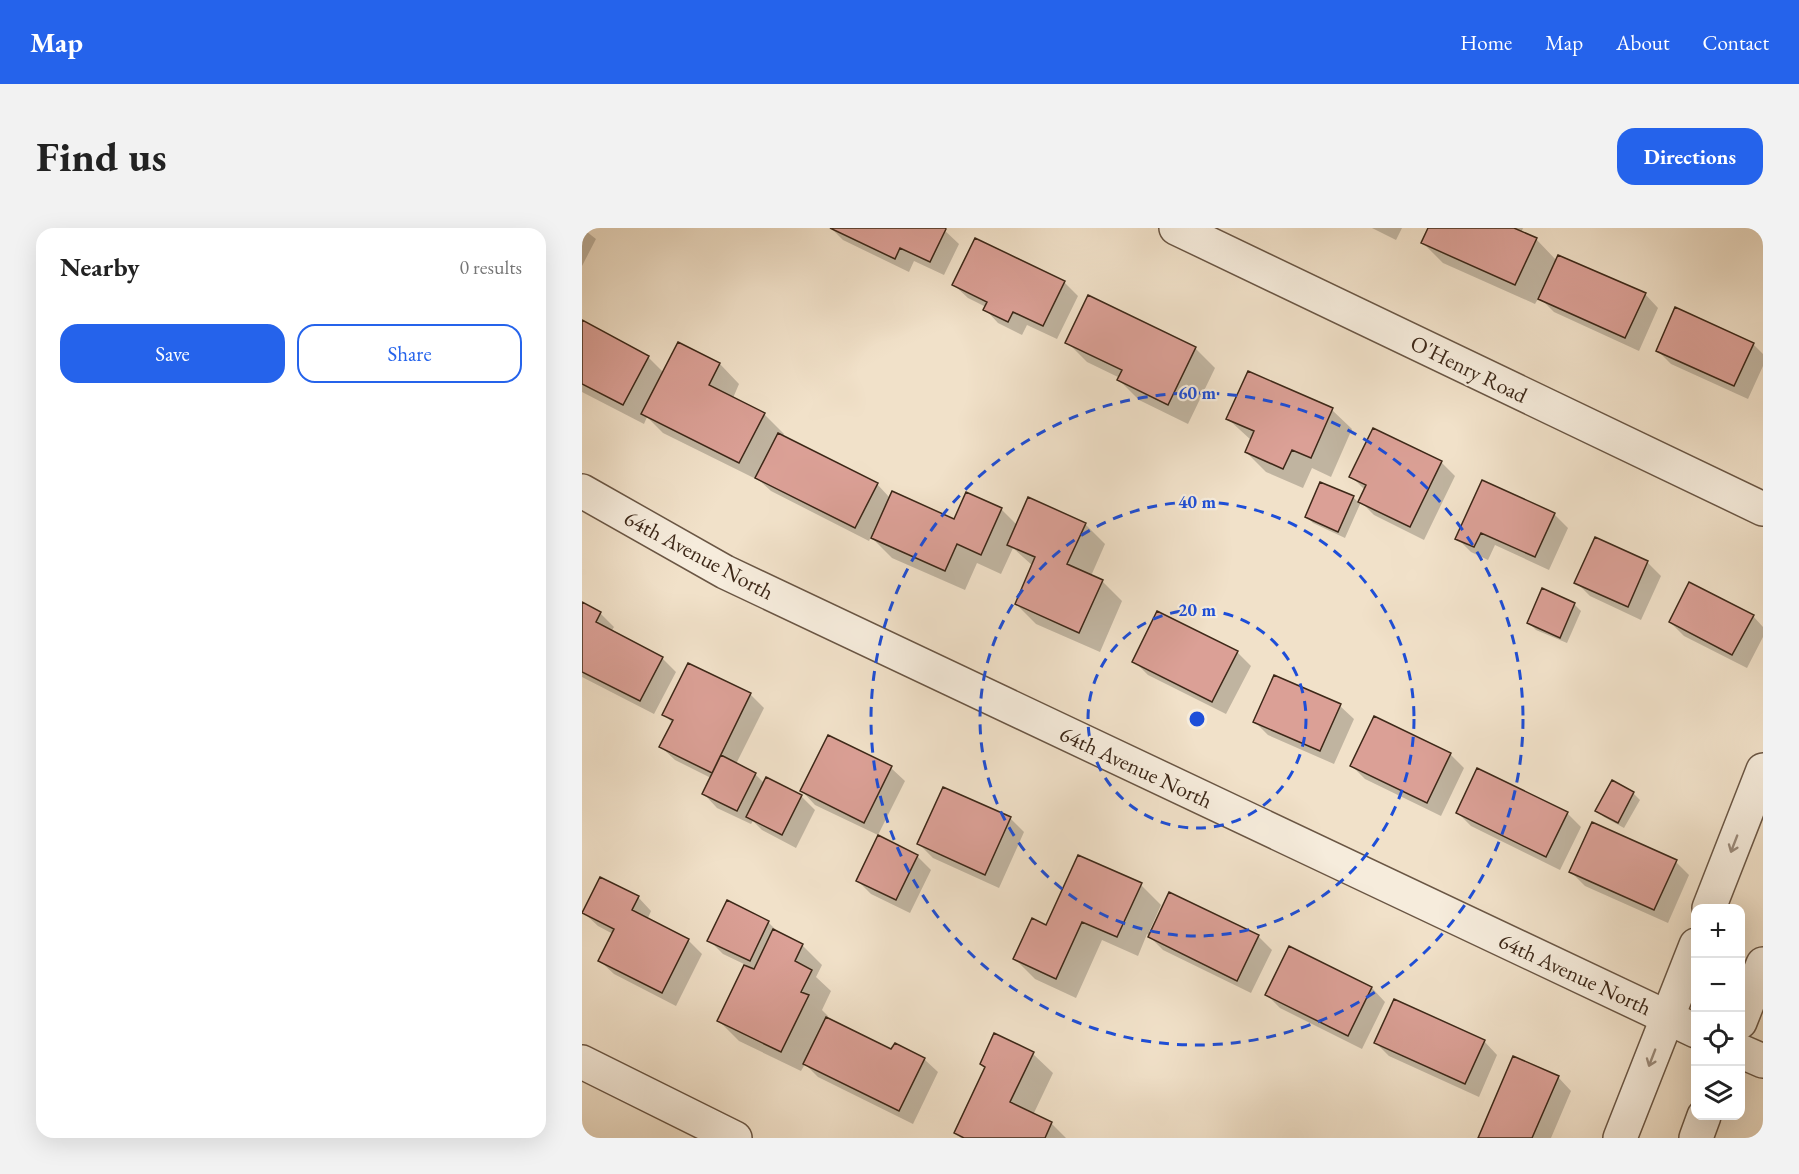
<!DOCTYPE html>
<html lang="en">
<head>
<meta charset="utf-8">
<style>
	body { margin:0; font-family:"EB Garamond",serif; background:#f2f2f2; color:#222 }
	.controls { position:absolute; right:18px; bottom:18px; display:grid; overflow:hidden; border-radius:12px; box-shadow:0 6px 24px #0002 }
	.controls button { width:54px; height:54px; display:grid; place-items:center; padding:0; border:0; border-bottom:2px solid #e0e0e0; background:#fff; color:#222; font:30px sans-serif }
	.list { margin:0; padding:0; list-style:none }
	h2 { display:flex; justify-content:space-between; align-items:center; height:78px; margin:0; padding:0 24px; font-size:26px }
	h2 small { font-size:20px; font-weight:400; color:#767676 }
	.actions { display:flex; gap:12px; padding:18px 24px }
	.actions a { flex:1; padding:14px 0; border:2px solid #2563eb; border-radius:18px; text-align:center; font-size:21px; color:#2563eb }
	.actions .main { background:#2563eb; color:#fff }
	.icon { flex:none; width:33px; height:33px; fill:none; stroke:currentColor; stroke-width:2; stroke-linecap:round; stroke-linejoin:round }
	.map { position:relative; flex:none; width:1181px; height:910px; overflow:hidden; border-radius:18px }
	header { display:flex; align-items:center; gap:36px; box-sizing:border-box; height:84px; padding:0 30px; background:#2563eb; color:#fff }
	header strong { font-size:28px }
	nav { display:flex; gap:33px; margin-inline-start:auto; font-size:21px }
	.intro { display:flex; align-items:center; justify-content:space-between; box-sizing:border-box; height:144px; padding:0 36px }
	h1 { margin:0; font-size:42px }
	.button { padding:15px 27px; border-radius:18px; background:#2563eb; color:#fff; font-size:21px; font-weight:700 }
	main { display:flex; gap:36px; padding:0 36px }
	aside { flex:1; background:#fff; border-radius:18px; box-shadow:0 6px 24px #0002 }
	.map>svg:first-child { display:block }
	.shadow { fill:#0003 }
	.building { fill:#dba096; stroke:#3d2818; stroke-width:1.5 }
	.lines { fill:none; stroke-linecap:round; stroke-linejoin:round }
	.minor-casing { stroke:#6a5644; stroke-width:36 }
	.tertiary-casing { stroke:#6a5644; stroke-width:36 }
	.minor { stroke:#f6ecdc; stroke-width:33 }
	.tertiary { stroke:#f6ecdc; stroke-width:33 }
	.oneway { stroke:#9a8a7a }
	.ring { fill:none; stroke:#1d4ed8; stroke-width:3; stroke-dasharray:10 8 }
	.labels { text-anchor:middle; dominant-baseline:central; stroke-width:4.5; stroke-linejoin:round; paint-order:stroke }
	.street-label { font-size:22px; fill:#3d2818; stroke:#f6ecdc }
	.centre { fill:#1d4ed8; stroke:#f6ecdc; stroke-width:3 }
	.ring-label { font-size:18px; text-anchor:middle; font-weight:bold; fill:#1d4ed8; stroke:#f6ecdc; stroke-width:4.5; stroke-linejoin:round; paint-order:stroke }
</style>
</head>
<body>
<header>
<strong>Map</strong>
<nav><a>Home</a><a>Map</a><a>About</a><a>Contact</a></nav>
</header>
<div class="intro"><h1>Find us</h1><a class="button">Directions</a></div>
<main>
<aside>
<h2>Nearby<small>0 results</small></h2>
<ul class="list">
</ul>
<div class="actions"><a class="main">Save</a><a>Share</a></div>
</aside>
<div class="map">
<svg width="1181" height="910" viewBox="0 0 1181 910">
	<rect width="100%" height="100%" fill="#f1e1c9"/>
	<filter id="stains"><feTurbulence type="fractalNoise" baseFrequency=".00333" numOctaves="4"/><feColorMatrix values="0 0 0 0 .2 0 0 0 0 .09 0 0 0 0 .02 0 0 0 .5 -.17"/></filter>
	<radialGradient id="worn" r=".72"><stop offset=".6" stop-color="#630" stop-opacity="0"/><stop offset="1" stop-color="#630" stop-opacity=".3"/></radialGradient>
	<!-- shadow -->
	<path class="shadow" d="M 0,0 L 14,11 L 0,38 Z
		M 249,0 L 360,0 L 377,16 L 362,47 L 332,33 L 327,44 L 261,12 Z
		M 790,0 L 820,0 L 814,12 Z
		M 848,0 L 941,0 L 939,5 L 954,11 L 975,33 L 1063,66 L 1076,80 L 1057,123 L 972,84 L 957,69 L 953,76 L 861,35 L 841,15 Z
		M 482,54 L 496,68 L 475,111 L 445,97 L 440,107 L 416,95 L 403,81 L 404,79 L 386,70 L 372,57 Z
		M 0,94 L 66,129 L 82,145 L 96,116 L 138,136 L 157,156 L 151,170 L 182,186 L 202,206 L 200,209 L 295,256 L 308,270 L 372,292 L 384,265 L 419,281 L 435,297 L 503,296 L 523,316 L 509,348 L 520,353 L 540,373 L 518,424 L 454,396 L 434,376 L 451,338 L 431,320 L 419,346 L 395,335 L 383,362 L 310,330 L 289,309 L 287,313 L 189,263 L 178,253 L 81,205 L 65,189 L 62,196 L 0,164 Z
		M 485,114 L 613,120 L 633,140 L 606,196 L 557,172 L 537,152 L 538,150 L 505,134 Z
		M 1171,116 L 1181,126 L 1181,138 L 1166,171 L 1089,136 L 1076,123 Z
		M 750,182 L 770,201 L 749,249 L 730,240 L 721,260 L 684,244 L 664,224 L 669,212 L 646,191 Z
		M 859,234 L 873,248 L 842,312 L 792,287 L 779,274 L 763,310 L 731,295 L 725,289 L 771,269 L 777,275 L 783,262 L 769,248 Z
		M 972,286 L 986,300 L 967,342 L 913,317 L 906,332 L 889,324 L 875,310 Z
		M 1065,334 L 1079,348 L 1059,392 L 1008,368 L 994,354 Z
		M 961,362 L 993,377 L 999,383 L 985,415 L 954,402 L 947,395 Z
		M 0,376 L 18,385 L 32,399 L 29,404 L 80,430 L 94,444 L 72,486 L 0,449 Z
		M 1171,388 L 1181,399 L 1181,409 L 1165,440 L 1102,408 L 1088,394 Z
		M 655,424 L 669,438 L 644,486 L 566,447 L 552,433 Z
		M 168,466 L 182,480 L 154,536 L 173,546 L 182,555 L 219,568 L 233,582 L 214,620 L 180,602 L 171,593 L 169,596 L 135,580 L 122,566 L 129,550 L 93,532 L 79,519 L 91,495 L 82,487 Z
		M 758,478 L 772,491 L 752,536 L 686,507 L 673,494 Z
		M 246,509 L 309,540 L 323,553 L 296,607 L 233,577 L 220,563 Z
		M 868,526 L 882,540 L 859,588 L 783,551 L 770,538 Z
		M 362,561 L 429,591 L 442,604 L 417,660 L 351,630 L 337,616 Z
		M 1051,565 L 1058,572 L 1042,600 L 1022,589 L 1015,583 Z
		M 875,584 L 985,585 L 999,599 L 978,642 L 889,598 Z
		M 335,628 L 349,642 L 328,685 L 289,666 L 275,652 Z
		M 1094,634 L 1107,647 L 1086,695 L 1003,658 L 989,644 Z
		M 559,657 L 579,677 L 567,704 L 569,705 L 676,708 L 690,722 L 669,765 L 581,722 L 565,706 L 556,728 L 520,712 L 494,770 L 453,751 L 433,731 L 465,699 Z
		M 56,669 L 69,683 L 65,692 L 106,712 L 120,726 L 94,778 L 32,746 L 18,733 L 31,706 L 16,698 L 2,685 Z
		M 186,694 L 198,706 L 220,717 L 240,737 L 234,749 L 249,763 L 240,782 L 246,788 L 245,791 L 310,823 L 342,831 L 356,844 L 331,896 L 236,849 L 223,836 L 219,843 L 157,813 L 137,793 L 164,737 L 141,726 L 127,712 Z
		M 708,720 L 790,760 L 803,774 L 780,821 L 698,780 L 685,767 Z
		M 902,813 L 915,827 L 897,869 L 807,828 L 794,815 Z
		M 451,826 L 471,845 L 451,887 L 470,896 L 484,910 L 379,910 L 373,905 L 404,840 L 400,836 Z
		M 976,849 L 989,863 L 969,910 L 897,910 Z"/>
	<!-- building -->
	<path class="building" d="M 248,0 L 363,0 L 364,1 L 348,34 L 318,20 L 313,31 Z
		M 846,0 L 932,0 L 955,10 L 933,57 L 839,15 Z
		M 393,10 L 483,53 L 461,98 L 431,84 L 426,94 L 401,82 L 405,74 L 370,57 Z
		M 976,27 L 1064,65 L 1043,110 L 956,71 Z
		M 506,67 L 614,119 L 586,177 L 535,152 L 540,142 L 483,115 Z
		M 1093,79 L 1172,115 L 1152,158 L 1074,123 Z
		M 0,92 L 67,128 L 41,177 L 0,156 Z
		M 96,114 L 138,135 L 127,157 L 183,185 L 157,235 L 59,186 Z
		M 666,143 L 751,180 L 729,230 L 710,222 L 701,241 L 663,224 L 672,203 L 644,191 Z
		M 791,200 L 860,233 L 828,299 L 776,274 L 784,257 L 767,249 Z
		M 196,205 L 296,255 L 273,300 L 173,250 Z
		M 900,252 L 973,285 L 953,329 L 899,305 L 892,319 L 873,311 Z
		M 738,254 L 772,268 L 756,304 L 723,289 Z
		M 310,263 L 372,291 L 384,264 L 420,280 L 399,327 L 375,316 L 363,343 L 289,310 Z
		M 446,269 L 504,295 L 485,336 L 521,352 L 497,405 L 433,376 L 453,329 L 425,317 Z
		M 1013,309 L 1066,333 L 1046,379 L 992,355 Z
		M 1107,354 L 1172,387 L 1150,427 L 1087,394 Z
		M 960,360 L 993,375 L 978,410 L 945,395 Z
		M 0,374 L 19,384 L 14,394 L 81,429 L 58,473 L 0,444 Z
		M 575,383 L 656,423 L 630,474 L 550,434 Z
		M 106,435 L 169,465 L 130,545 L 77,519 L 91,492 L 80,487 Z
		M 692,447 L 759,476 L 738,523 L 671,494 Z
		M 792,488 L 869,525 L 845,575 L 768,538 Z
		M 246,507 L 310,538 L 282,595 L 218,563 Z
		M 139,527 L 174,545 L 155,583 L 120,566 Z
		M 895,540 L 986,584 L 964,629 L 874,585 Z
		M 184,549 L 220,567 L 200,607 L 164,589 Z
		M 1030,552 L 1052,564 L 1036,595 L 1013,583 Z
		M 361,559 L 429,589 L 403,647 L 335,616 Z
		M 1010,594 L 1095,632 L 1072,682 L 987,644 Z
		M 296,607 L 336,627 L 314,672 L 274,653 Z
		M 496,627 L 560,655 L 535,709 L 500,694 L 474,751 L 431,731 L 450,690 L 464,697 Z
		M 18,649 L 57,668 L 50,682 L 107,711 L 80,765 L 16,733 L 32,701 L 0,685 Z
		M 587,664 L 677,707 L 655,753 L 566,709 Z
		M 145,672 L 187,693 L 168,733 L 125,713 Z
		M 191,701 L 221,716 L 213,733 L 230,742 L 219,764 L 227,767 L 199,824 L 135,793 L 162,737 L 172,741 Z
		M 707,718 L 790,759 L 766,808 L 683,767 Z
		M 812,771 L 903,812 L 883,856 L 792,815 Z
		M 244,789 L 309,821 L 313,815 L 343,830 L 317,883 L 221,836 Z
		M 412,805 L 452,824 L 428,874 L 470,894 L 463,910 L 382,910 L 372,905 L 403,839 L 398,836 Z
		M 931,828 L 977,848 L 950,910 L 896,910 Z"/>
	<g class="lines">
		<!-- minor casing -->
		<g class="minor-casing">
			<path id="minor" d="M 594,0 L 1181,281
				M 0,263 L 143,344 L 1114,803
				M 1158,823 L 1181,833
				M 0,834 L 153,910"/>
		</g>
		<!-- tertiary casing -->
		<g class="tertiary-casing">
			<path id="tertiary" d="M 1127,680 L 1181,542
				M 1158,794 L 1181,736
				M 1038,910 L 1114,717
				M 1114,910 L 1122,888"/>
		</g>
		<!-- minor -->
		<use href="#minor" class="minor"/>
		<!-- tertiary -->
		<use href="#tertiary" class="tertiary"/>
	</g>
	<!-- one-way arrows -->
	<defs><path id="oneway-shaft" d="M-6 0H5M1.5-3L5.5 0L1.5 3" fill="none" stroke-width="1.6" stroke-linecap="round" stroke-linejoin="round" transform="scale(1.5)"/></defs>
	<g class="oneway">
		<use href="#oneway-shaft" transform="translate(1152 616) rotate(111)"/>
		<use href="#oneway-shaft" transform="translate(1070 830) rotate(111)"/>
	</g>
	<!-- distance rings -->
	<g class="ring">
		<circle cx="615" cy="491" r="109"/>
		<circle cx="615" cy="491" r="217"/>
		<circle cx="615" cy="491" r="326"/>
	</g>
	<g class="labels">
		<!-- street labels -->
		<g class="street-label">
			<text transform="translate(887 141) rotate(26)">O'Henry Road</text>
			<text transform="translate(117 327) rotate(28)">64th Avenue North</text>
			<text transform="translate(554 539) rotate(25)">64th Avenue North</text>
			<text transform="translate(993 746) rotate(25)">64th Avenue North</text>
		</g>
	</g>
	<circle cx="615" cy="491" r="9" class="centre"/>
	<g class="ring-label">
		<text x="615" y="171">60 m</text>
		<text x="615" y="280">40 m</text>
		<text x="615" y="388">20 m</text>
	</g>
	<rect width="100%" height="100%" filter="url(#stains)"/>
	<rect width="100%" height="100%" fill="url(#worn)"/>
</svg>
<div class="controls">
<button>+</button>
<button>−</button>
<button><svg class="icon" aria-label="locate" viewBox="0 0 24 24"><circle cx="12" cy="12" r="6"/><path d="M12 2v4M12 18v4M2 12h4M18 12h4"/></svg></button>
<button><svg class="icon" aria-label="layers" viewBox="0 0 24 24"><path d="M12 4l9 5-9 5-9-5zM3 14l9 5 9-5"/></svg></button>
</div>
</div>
</main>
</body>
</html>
